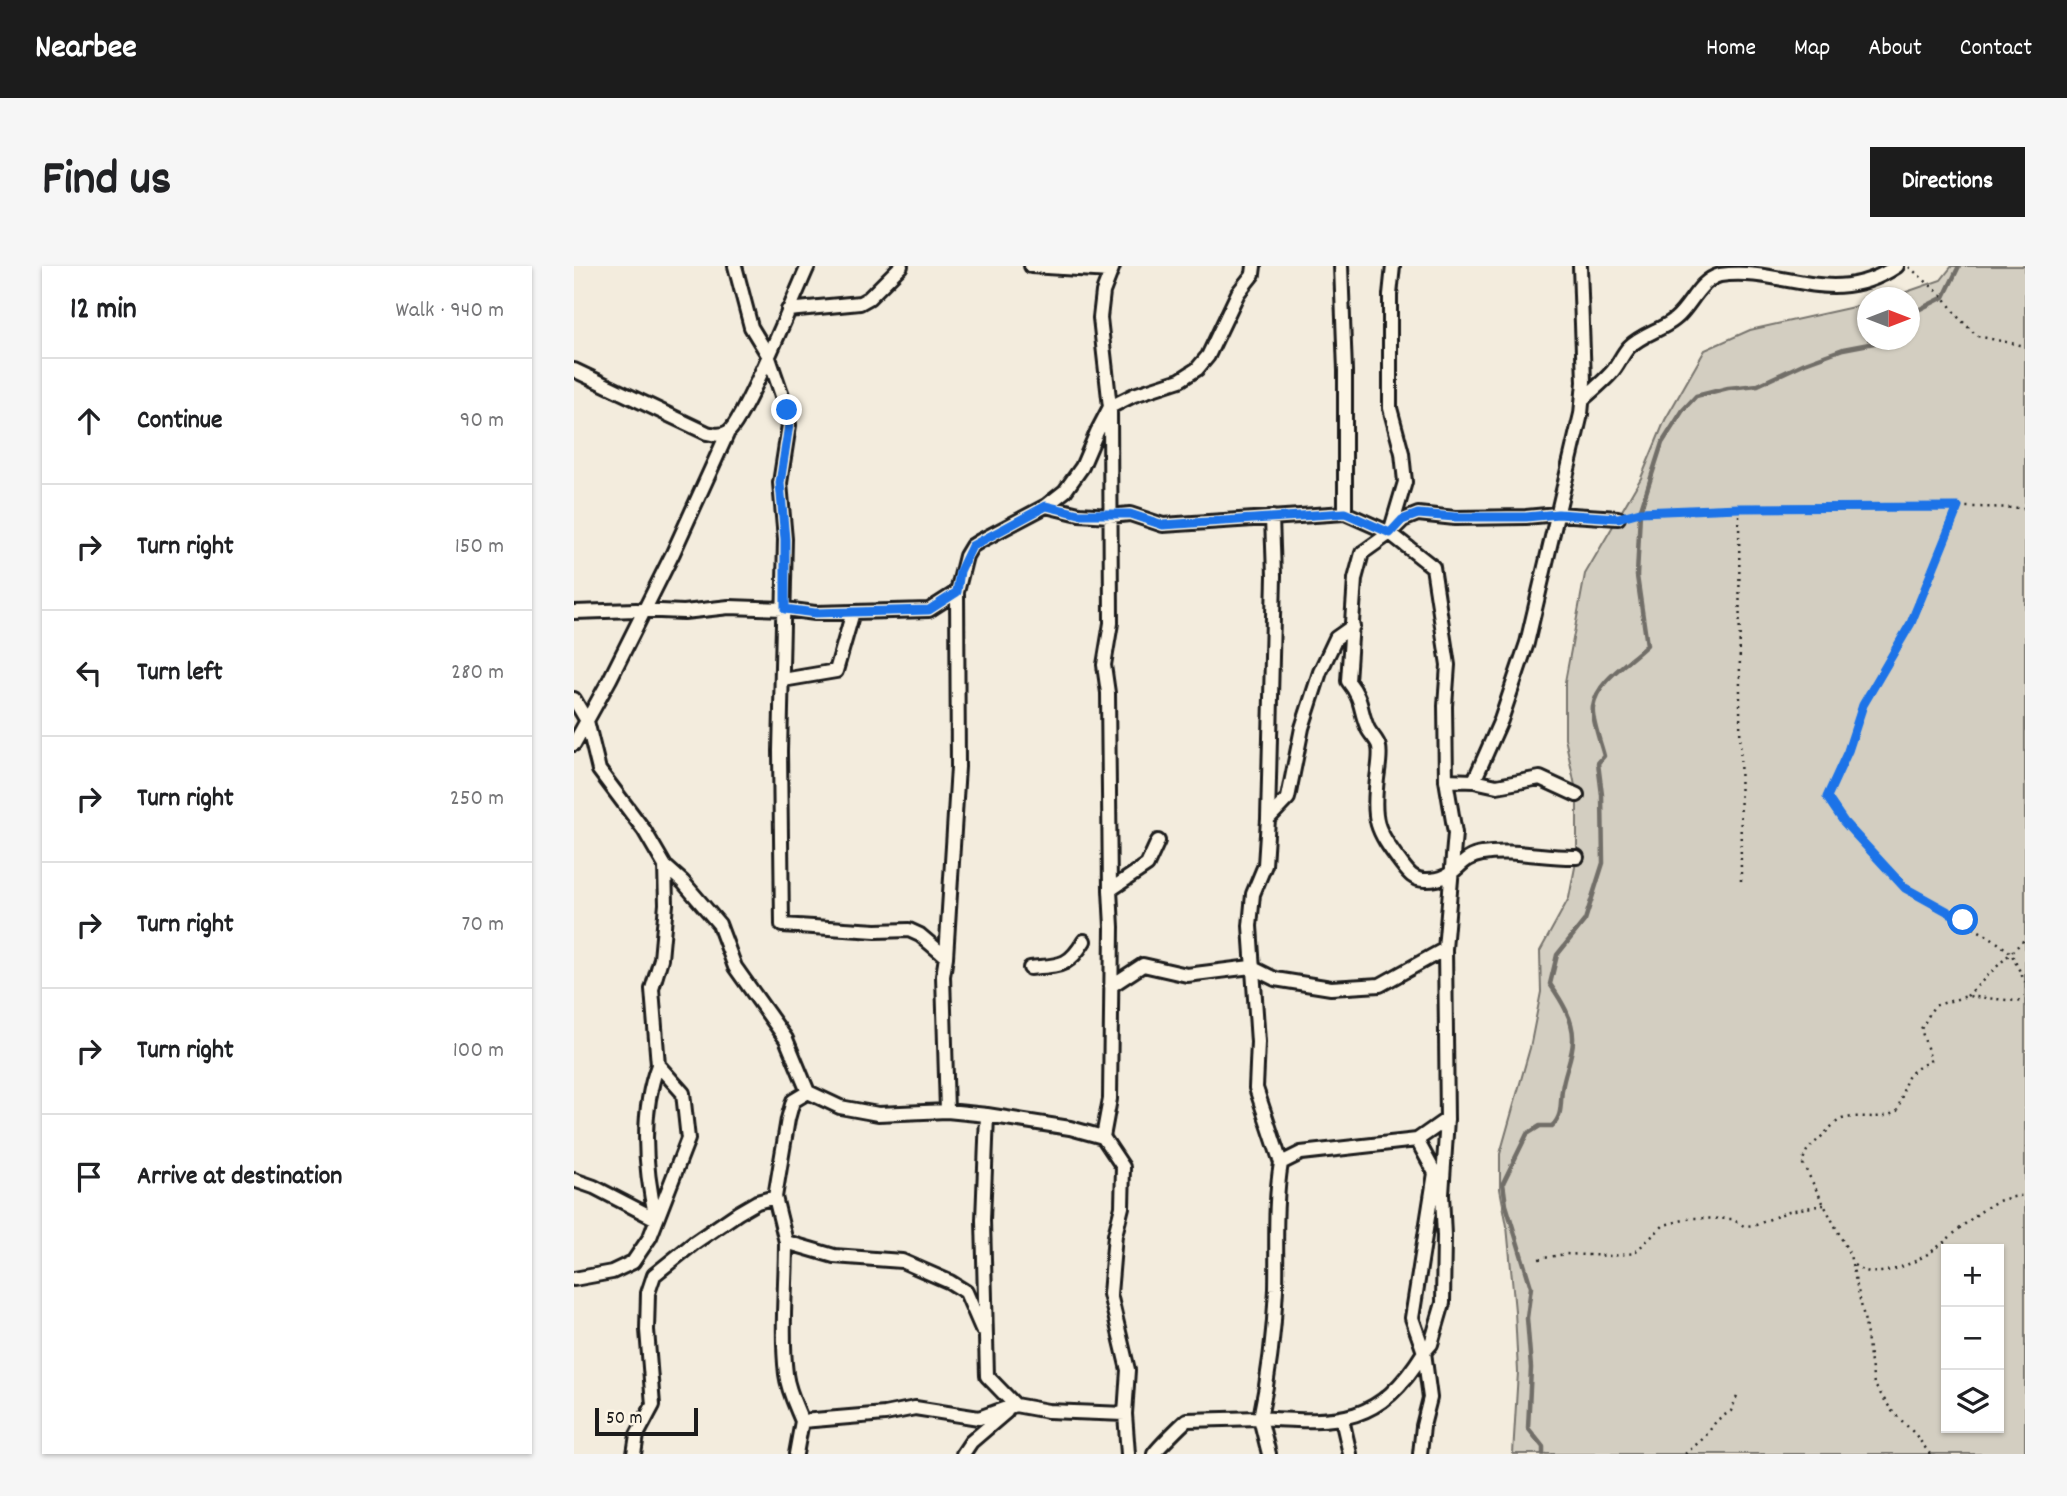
<!DOCTYPE html>
<html lang="en">
<head>
<meta charset="utf-8">
<style>
	body { margin:0; font-family:Dekko,sans-serif; background:#f6f6f6; color:#202124 }
	.controls { position:absolute; right:21px; bottom:21px; display:grid; overflow:hidden; border-radius:0px; box-shadow:0 2px 5px #0004 }
	.controls button { width:63px; height:63px; display:grid; place-items:center; padding:0; border:0; border-bottom:2px solid #e0e0e0; background:#fff; color:#202124; font:35px sans-serif }
	.compass { position:absolute; left:1283px; top:21px; width:63px; height:63px; border-radius:50%; background:#fff; box-shadow:0 2px 5px #0004; rotate:90deg }
	.scale { position:absolute; left:21px; bottom:18px; width:103px; box-sizing:border-box; padding-left:7px; border:4px solid #1c1c1c; border-top:0; font-size:19px; line-height:24px; white-space:nowrap; color:#1c1c1c; -webkit-text-stroke:5px #fcf5e5; paint-order:stroke }
	.stop { position:absolute; width:21px; height:21px; margin:-16px; border:5px solid #1a73e8; border-radius:50%; background:#fff }
	.stop.end { background:#1a73e8; border-color:#fff; box-shadow:0 2px 7px #0008 }
	.list { margin:0; padding:0; list-style:none }
	h2 { display:flex; justify-content:space-between; align-items:center; height:91px; margin:0; padding:0 28px; font-size:30px }
	h2 small { font-size:23px; font-weight:400; color:#757577 }
	.list li { display:grid; grid-template-columns:46px 1fr auto; gap:21px; align-items:center; box-sizing:border-box; height:126px; padding:0 28px; border-top:2px solid #e0e0e0 }
	.list b { display:block; font-size:26px; white-space:nowrap }
	.list em { font-size:23px; font-style:normal; color:#757577 }
	.icon { flex:none; width:38px; height:38px; fill:none; stroke:currentColor; stroke-width:2; stroke-linecap:round; stroke-linejoin:round }
	.map { position:relative; flex:none; width:1451px; height:1188px; overflow:hidden; border-radius:0px }
	header { display:flex; align-items:center; gap:42px; box-sizing:border-box; height:98px; padding:0 35px; background:#1c1c1c; color:#fff }
	header strong { font-size:33px }
	nav { display:flex; gap:38px; margin-inline-start:auto; font-size:24px }
	.intro { display:flex; align-items:center; justify-content:space-between; box-sizing:border-box; height:168px; padding:0 42px }
	h1 { margin:0; font-size:49px }
	.button { padding:18px 32px; border-radius:0px; background:#1c1c1c; color:#fff; font-size:24px; font-weight:700 }
	main { display:flex; gap:42px; padding:0 42px }
	aside { flex:1; background:#fff; border-radius:0px; box-shadow:0 2px 5px #0004 }
	.map>svg:first-child { display:block }
	.green { fill:#d3cec1; stroke:#78756e; stroke-width:2; fill-rule:evenodd }
	.lines { fill:none; stroke-linecap:round; stroke-linejoin:round }
	.stream { stroke:#716e68; stroke-width:4.5 }
	.minor-casing { stroke:#1c1c1c; stroke-width:18 }
	.path { stroke:#1c1c1c; stroke-width:2.5; stroke-dasharray:2 5; stroke-linecap:butt }
	.minor { stroke:#fcf5e5; stroke-width:12 }
	.route { stroke:#1a73e8; stroke-width:9 }
</style>
</head>
<body>
<header>
<strong>Nearbee</strong>
<nav><a>Home</a><a>Map</a><a>About</a><a>Contact</a></nav>
</header>
<div class="intro"><h1>Find us</h1><a class="button">Directions</a></div>
<main>
<aside>
<h2>12 min<small>Walk · 940 m</small></h2>
<ul class="list">
<li><svg class="icon" aria-label="ahead" viewBox="0 0 24 24"><path d="M12 20V5M6 11l6-6 6 6"/></svg><div><b>Continue</b></div><em>90 m</em></li>
<li><svg class="icon" aria-label="right" viewBox="0 0 24 24"><path d="M7 20v-9h11M14 6l5 5-5 5"/></svg><div><b>Turn right</b></div><em>150 m</em></li>
<li><svg class="icon" aria-label="left" viewBox="0 0 24 24"><path d="M17 20v-9H6M10 6l-5 5 5 5"/></svg><div><b>Turn left</b></div><em>280 m</em></li>
<li><svg class="icon" aria-label="right" viewBox="0 0 24 24"><path d="M7 20v-9h11M14 6l5 5-5 5"/></svg><div><b>Turn right</b></div><em>250 m</em></li>
<li><svg class="icon" aria-label="right" viewBox="0 0 24 24"><path d="M7 20v-9h11M14 6l5 5-5 5"/></svg><div><b>Turn right</b></div><em>70 m</em></li>
<li><svg class="icon" aria-label="right" viewBox="0 0 24 24"><path d="M7 20v-9h11M14 6l5 5-5 5"/></svg><div><b>Turn right</b></div><em>100 m</em></li>
<li><svg class="icon" aria-label="arrive" viewBox="0 0 24 24"><path d="M6 21V4h12l-3 4 3 4H6"/></svg><div><b>Arrive at destination</b></div></li>
</ul>
</aside>
<div class="map">
<svg width="1451" height="1188" viewBox="0 0 1451 1188">
	<rect width="100%" height="100%" fill="#f3ecdd"/>
	<filter id="ink" filterUnits="userSpaceOnUse"><feTurbulence type="fractalNoise" baseFrequency=".0143" numOctaves="2"/><feDisplacementMap in="SourceGraphic" scale="14" xChannelSelector="R" yChannelSelector="G"/><feConvolveMatrix kernelMatrix="1 2 1 2 8 2 1 2 1" color-interpolation-filters="sRGB"/></filter>
	<g filter="url(#ink)">
		<!-- green -->
		<path class="green" d="M 1378,0 L 1451,0 L 1451,1188 L 939,1188 L 944,1106 L 941,1045 L 933,960 L 926,923 L 926,888 L 956,782 L 967,726 L 966,685 L 995,632 L 1003,591 L 1003,529 L 991,472 L 991,416 L 1011,308 L 1067,212 L 1091,154 L 1131,84 L 1176,64 L 1293,38 L 1294,74 L 1336,74 L 1336,32 L 1318,31 L 1367,14 ZM 1372,983 L 1425,983 L 1425,1162 L 1372,1162 Z"/>
		<g class="lines">
			<!-- stream -->
			<path class="stream" d="M 1336,48 L 1370,31 L 1385,0
				M 969,1188 L 969,1181 L 954,1162 L 957,1102 L 953,1052 L 957,1021 L 932,939 L 929,917 L 953,868 L 966,860 L 978,860 C 989,850 986,837 988,824 C 990,807 999,790 999,774 C 1000,754 987,734 976,718 L 983,689 L 1011,654 L 1029,597 L 1028,529 L 1024,497 L 1030,490 C 1027,478 1017,451 1019,441 C 1023,414 1055,397 1073,379 L 1063,310 L 1066,246 L 1088,177 L 1109,144 L 1122,130 L 1154,122 L 1184,119 L 1231,97 L 1269,83 L 1316,74"/>
			<!-- minor casing -->
			<g class="minor-casing">
				<path id="minor" d="M 161,0 L 177,61 L 194,89 L 213,144 L 215,159 L 206,217 L 211,273 L 206,485 L 208,659 L 302,665 L 335,664 L 346,669 L 372,691 L 369,710 L 373,845 L 413,849 L 409,954 L 413,1110 L 441,1139 L 474,1145 L 551,1148 L 554,1188
					M 457,0 L 536,5
					M 767,0 L 771,105 L 771,247
					M 214,44 L 286,37 L 295,32 L 327,0
					M 0,104 L 133,167 C 141,169 147,170 154,166 C 170,155 222,26 234,0
					M 1009,133 C 1019,124 1029,116 1037,107 C 1044,100 1048,88 1055,81 C 1068,68 1088,64 1101,53 C 1117,40 1124,15 1146,9 C 1209,0 1257,44 1323,0
					M 472,240 L 505,248 L 536,250 L 556,248 L 589,259 L 771,247 L 816,267 L 859,301 L 874,399 L 871,440 L 872,514 L 881,567 L 871,683 L 873,853 L 868,928 L 870,970 L 869,1037 L 857,1078 L 850,1086 L 856,1132 L 849,1160 L 846,1188
					M 817,263 L 831,216 L 828,187 L 816,142 L 816,29 L 819,0
					M 0,346 L 62,344 L 110,346 L 155,341 L 211,343 L 241,347 L 355,344 L 383,326
					M 209,414 L 262,405 L 279,346
					M 0,433 L 13,455 L 25,504 L 70,564 L 91,600 L 109,616 L 145,658 L 161,701 L 212,773 L 234,826 L 266,841 L 304,848 L 373,845
					M 0,478 L 36,413 L 99,287 L 154,166
					M 872,514 L 900,515 L 927,454 L 953,377 L 1007,148 L 1010,116 L 1006,0
					M 900,515 L 923,520 L 966,512 L 1003,529
					M 694,553 L 700,310 L 698,251
					M 1003,591 C 971,592 939,583 908,588 C 882,592 884,615 851,614 C 839,614 834,606 827,597 C 802,564 798,554 803,513 C 804,504 807,490 805,481 C 804,475 797,469 794,463 C 785,444 790,435 774,415 L 781,313 L 788,287 L 816,267 L 829,254 L 844,248 L 881,252 L 952,251 L 983,248 L 1044,252
					M 536,624 L 573,599 L 584,575
					M 372,691 L 384,501 L 383,326 L 392,290 L 398,280 L 406,275 L 472,240 L 491,225 L 508,201 L 523,166 L 536,141 L 560,129 L 606,114 L 623,103 L 634,90 L 664,27 L 679,8 L 680,0
					M 456,702 C 485,699 494,702 510,675
					M 537,720 L 569,699 L 613,709 L 677,701 L 701,713 L 757,722 L 806,719 L 871,683
					M 234,826 L 219,835 L 214,853 L 201,931 L 212,976 L 260,990 L 328,995 L 376,1016 L 392,1026 L 408,1063
					M 413,849 L 496,862 L 529,871 L 549,901 L 548,941 L 541,969 L 536,1028 L 554,1104 L 551,1148
					M 529,871 L 536,833 L 538,661 L 536,624 L 534,427 L 530,399 L 537,357 L 536,141 L 526,52 L 529,26 L 539,0
					M 707,897 L 682,822 L 684,776 L 676,660 L 679,628 L 691,599 L 694,553 L 714,532 L 728,462 L 746,406 L 762,372 L 779,360
					M 0,914 L 20,921 L 82,953 C 71,904 66,847 84,799
					M 212,976 C 212,1020 207,1065 212,1108 C 214,1125 222,1140 228,1155 L 311,1148 L 341,1142 L 405,1152 L 441,1139
					M 0,1013 L 38,1006 L 59,996 L 76,971 L 114,873 L 109,827 L 84,799 L 78,723 L 87,693 L 92,638 L 91,600
					M 768,1153 L 776,1188
					M 60,1188 L 63,1169 L 79,1139 L 73,1064 L 74,1027 L 80,1009 L 120,977 L 164,947 L 183,936 L 201,931
					M 222,1188 L 228,1155
					M 389,1188 L 397,1176 L 432,1146
					M 580,1188 C 582,1184 607,1159 613,1154 L 686,1152 C 695,1110 700,1066 702,1023 C 703,981 700,939 707,897 L 727,887 L 843,874 L 873,853
					M 695,1188 L 686,1152 C 766,1157 804,1160 850,1086 L 838,1052 L 861,907 L 843,874"/>
			</g>
			<!-- path -->
			<path class="path" d="M 1335,1 L 1370,31 L 1382,49 L 1403,70 L 1451,80
				M 1384,241 L 1337,357 L 1289,439 L 1274,485 L 1253,531 L 1271,556 L 1331,622 L 1419,673 L 1437,687 L 1451,716
				M 1165,242 L 1167,616
				M 1057,249 L 1066,246 C 1195,240 1323,239 1451,242
				M 1393,730 L 1451,673
				M 965,993 L 991,988 L 1038,990 L 1060,987 L 1090,959 L 1118,952 L 1158,953 L 1170,960 L 1182,959 L 1215,945 L 1250,939
				M 1280,999 C 1294,1009 1305,1007 1321,1003 C 1366,989 1379,963 1415,940 C 1425,933 1439,931 1451,929
				M 1111,1188 L 1131,1171 L 1143,1154 L 1157,1145 L 1164,1128
				M 1356,1188 L 1341,1168 L 1318,1145 L 1300,1118 L 1291,1056 L 1276,989 L 1229,898 C 1230,883 1237,881 1247,871 C 1254,865 1259,857 1268,853 C 1287,847 1306,856 1323,845 C 1335,814 1324,812 1357,794 L 1347,763 L 1360,740 L 1393,730 L 1451,736"/>
			<!-- minor -->
			<use href="#minor" class="minor"/>
		</g>
	</g>
	<g class="lines" filter="url(#ink)">
		<!-- route -->
		<path class="route" d="M 213,144 L 215,159 L 206,217 L 211,273 L 211,343 L 241,347 L 355,344 L 383,326 L 386,305 L 398,280 L 472,240 L 505,248 L 556,248 L 589,259 L 771,247 L 816,267 L 828,254 L 844,248 L 881,251 L 952,251 L 984,248 L 1044,252 L 1066,246 L 1165,242 L 1384,241 L 1337,357 L 1289,439 L 1274,485 L 1253,531 L 1270,556 L 1331,622 L 1389,654"/>
	</g>
</svg>
<div class="controls">
<button>+</button>
<button>−</button>
<button><svg class="icon" aria-label="layers" viewBox="0 0 24 24"><path d="M12 4l9 5-9 5-9-5zM3 14l9 5 9-5"/></svg></button>
</div>
<svg class="compass" viewBox="-18 -18 36 36"><path d="M0-13l5 13h-10z" fill="#e53935"/><path d="M0 13l5-13h-10z" fill="#757577"/></svg>
<div class="scale">50 m</div>
<div class="stop" style="left:1389px;top:654px"></div>
<div class="stop end" style="left:213px;top:144px"></div>
</div>
</main>
</body>
</html>
